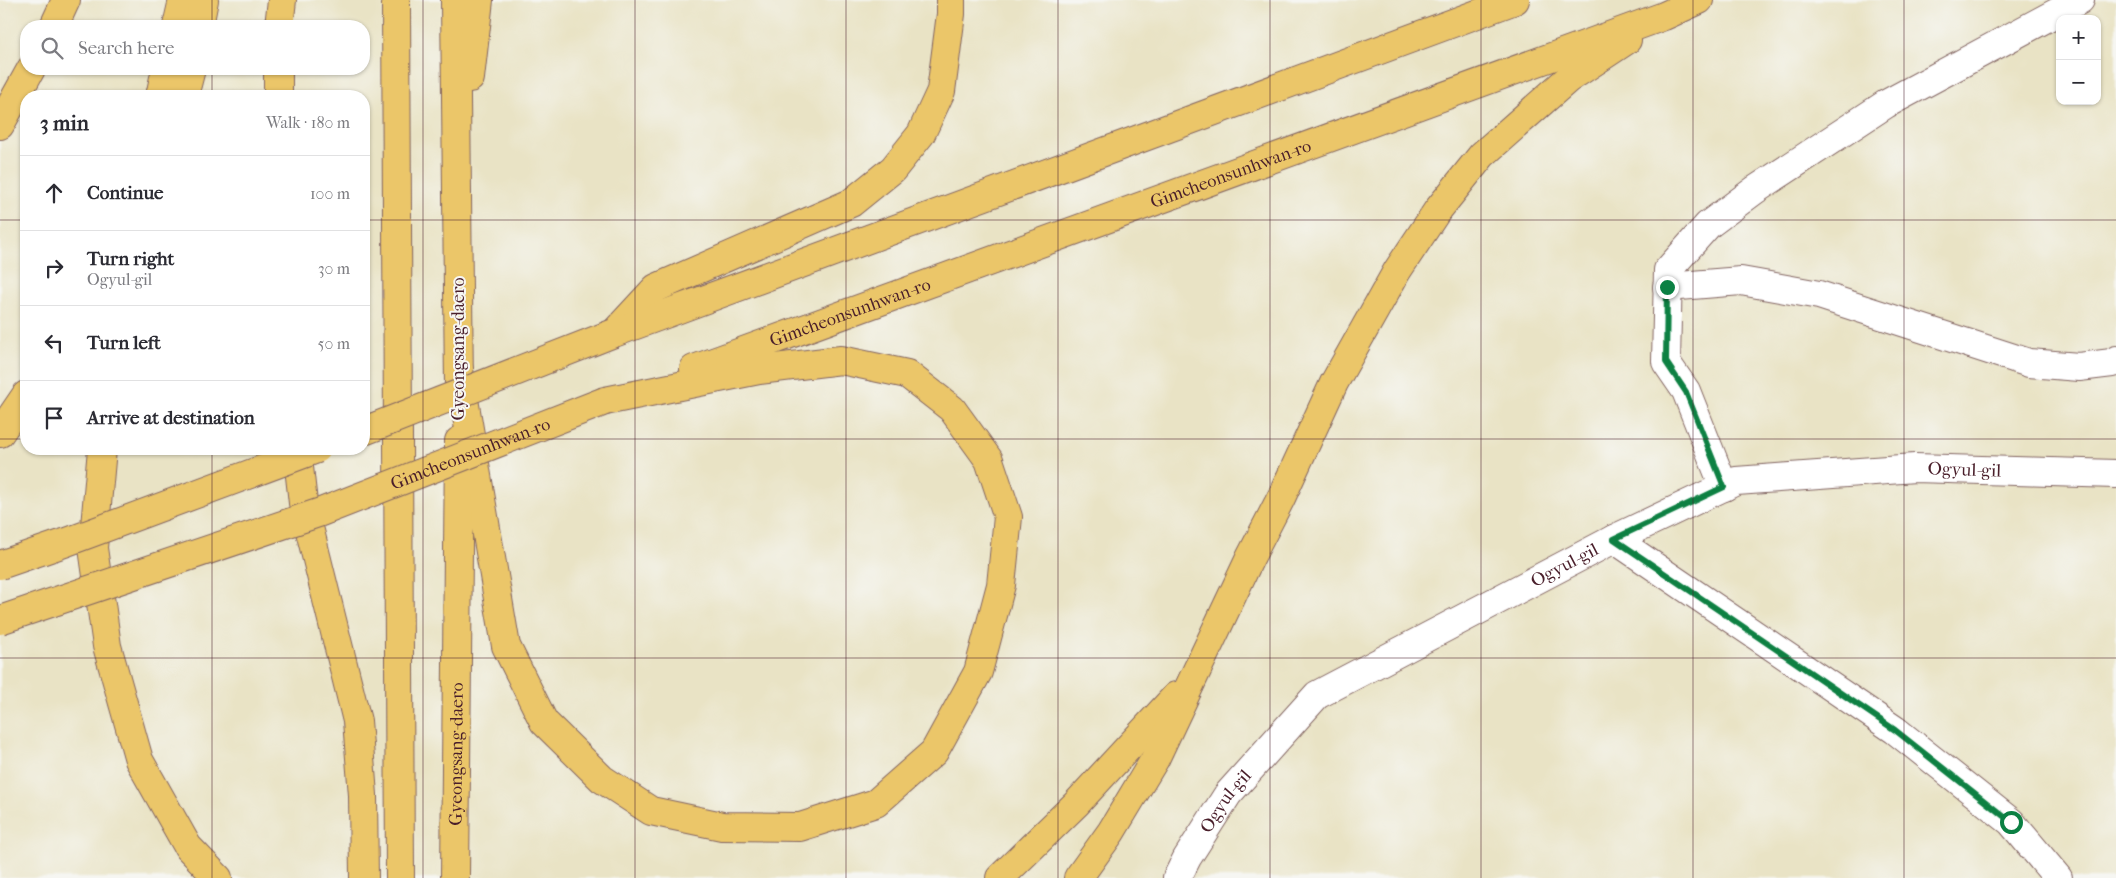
<!DOCTYPE html>
<html lang="en">
<head>
<meta charset="utf-8">
<style>
	body { margin:0; font-family:"IM FELL French Canon",serif; background:#f2f2f3; color:#2b2b33 }
	.controls { position:absolute; right:15px; top:15px; display:grid; overflow:hidden; border-radius:10px; box-shadow:0 1px 4px #0004 }
	.controls button { width:45px; height:45px; display:grid; place-items:center; padding:0; border:0; border-bottom:1px solid #e1e1e2; background:#fff; color:#2b2b33; font:25px sans-serif }
	.stop { position:absolute; width:15px; height:15px; margin:-11px; border:4px solid #0b8043; border-radius:50%; background:#fff }
	.stop.end { background:#0b8043; border-color:#fff; box-shadow:0 1px 5px #0008 }
	.list { margin:0; padding:0; list-style:none }
	h2 { display:flex; justify-content:space-between; align-items:center; height:65px; margin:0; padding:0 20px; font-size:21px }
	h2 small { font-size:16px; font-weight:400; color:#7c7c81 }
	.list li { display:grid; grid-template-columns:32px 1fr auto; gap:15px; align-items:center; box-sizing:border-box; height:75px; padding:0 20px; border-top:1px solid #e1e1e2 }
	.list b { display:block; font-size:19px; white-space:nowrap }
	.list p { margin:0; font-size:16px; white-space:nowrap; color:#7c7c81 }
	.list em { font-size:16px; font-style:normal; color:#7c7c81 }
	.icon { flex:none; width:28px; height:28px; fill:none; stroke:currentColor; stroke-width:2; stroke-linecap:round; stroke-linejoin:round }
	.map { position:relative; flex:none; width:2116px; height:878px; overflow:hidden }
	.search { position:absolute; background:#fff; box-shadow:0 1px 4px #0004; left:20px; top:20px; width:350px; height:55px; display:flex; align-items:center; gap:12px; box-sizing:border-box; padding:0 18px; border-radius:20px; color:#7c7c81; font-size:19px }
	.panel { position:absolute; background:#fff; box-shadow:0 1px 4px #0004; left:20px; top:90px; width:350px; height:365px; border-radius:20px }
	.map>svg:first-child { display:block }
	.lines { fill:none; stroke-linecap:round; stroke-linejoin:round }
	.minor-casing { stroke:#826461; stroke-width:30 }
	.highway-casing { stroke:#826461; stroke-width:30 }
	.minor { stroke:#fff; stroke-width:28 }
	.highway { stroke:#ebc669; stroke-width:28 }
	.highway-bridge-casing { stroke:#826461; stroke-width:30; stroke-linecap:butt }
	.highway-bridge { stroke:#ebc669; stroke-width:28 }
	.route { stroke:#0b8043; stroke-width:6 }
	.grid { fill:none; stroke:#4a1f2b; stroke-width:1; stroke-opacity:0.55 }
	.labels { text-anchor:middle; dominant-baseline:central; stroke-width:4; stroke-linejoin:round; paint-order:stroke }
	.street-label { font-size:18px; fill:#4a1f2b; stroke:#f6f6f2 }
</style>
</head>
<body>
<div class="map">
<svg width="2116" height="878" viewBox="0 0 2116 878">
	<rect width="100%" height="100%" fill="#f6f6f2"/>
	<filter id="ink" filterUnits="userSpaceOnUse"><feTurbulence type="fractalNoise" baseFrequency=".02" numOctaves="2"/><feDisplacementMap in="SourceGraphic" scale="10" xChannelSelector="R" yChannelSelector="G"/><feConvolveMatrix kernelMatrix="1 2 1 2 8 2 1 2 1" color-interpolation-filters="sRGB"/></filter>
	<filter id="wash" filterUnits="userSpaceOnUse"><feTurbulence type="fractalNoise" baseFrequency=".0096" numOctaves="4" result="noise"/><feDisplacementMap in="SourceGraphic" scale="20" xChannelSelector="R" yChannelSelector="G"/><feGaussianBlur stdDeviation="1.12" result="paint"/><feColorMatrix in="noise" values="0 0 0 0 0 0 0 0 0 0 0 0 0 0 0 0 0 1.4 0 .05"/><feComposite in="paint" operator="in"/></filter>
	<g filter="url(#wash)">
		<rect width="100%" height="100%" fill="#e9e3c5"/>
	</g>
	<g filter="url(#ink)">
		<g class="lines">
			<!-- minor casing -->
			<g class="minor-casing">
				<g id="minor">
					<path d="M 1667,287 L 1741,281 L 1819,295 L 2029,363 L 2079,367 L 2112,363 L 2116,360"/>
					<path d="M 1724,487 L 1686,391 L 1666,362 L 1668,270 L 1708,225 L 1755,190 L 1886,104 L 2080,0"/>
					<path d="M 1614,539 L 1895,730 L 2011,822 L 2058,878"/>
					<path id="s1" d="M 1177,878 L 1187,858 L 1228,794 L 1317,695 L 1614,539 L 1736,481 L 1915,468 L 2116,474"/>
				</g>
			</g>
			<!-- highway casing -->
			<g class="highway-casing">
				<g id="highway">
					<path d="M 396,0 L 400,878"/>
					<path d="M 455,0 L 459,388"/>
					<path d="M 54,26 L 66,0"/>
					<path d="M 177,26 L 183,0"/>
					<path d="M 199,26 L 204,0"/>
					<path d="M 279,26 L 282,0"/>
					<path d="M 470,78 L 479,0"/>
					<path d="M 160,96 L 166,69"/>
					<path d="M 184,96 L 191,69"/>
					<path d="M 278,96 L 278,69"/>
					<path d="M 0,125 L 31,69"/>
					<path d="M 617,330 L 656,288 L 851,203 L 893,169 L 921,134 L 941,91 L 951,14 L 951,0"/>
					<path d="M 614,333 L 1515,0"/>
					<path id="s2" d="M 694,369 L 1664,16 L 1699,0"/>
					<path d="M 459,370 L 506,646 L 544,722 L 602,779 L 651,811 L 722,826 L 800,827 L 876,803 L 934,752 L 978,672 L 1001,585 L 1008,517 L 989,460 L 952,409 L 907,374 L 841,360 L 759,370 L 605,401"/>
					<path d="M 0,433 L 26,395"/>
					<path d="M 102,449 L 93,548 L 107,646 L 139,760 L 188,847 L 218,878"/>
					<path d="M 297,449 L 303,503 L 357,721 L 363,795 L 364,878"/>
					<path id="s3" d="M 455,878 L 459,441"/>
					<path d="M 1000,878 L 1076,804 L 1176,696"/>
					<path d="M 1078,878 L 1111,832 L 1155,759 L 1250,558 L 1281,498 L 1334,383 L 1397,271 L 1437,211 L 1482,155 L 1568,79 L 1627,40"/>
				</g>
			</g>
			<!-- minor -->
			<use href="#minor" class="minor"/>
			<!-- highway -->
			<use href="#highway" class="highway"/>
			<!-- highway-bridge casing -->
			<g class="highway-bridge-casing">
				<g id="highway-bridge">
					<path d="M 364,431 L 614,333"/>
					<path d="M 0,565 L 67,542 L 317,449"/>
					<path id="s4" d="M 0,620 L 321,512 L 605,401"/>
				</g>
			</g>
			<!-- highway-bridge -->
			<use href="#highway-bridge" class="highway-bridge"/>
		</g>
	</g>
	<g class="lines" filter="url(#ink)">
		<!-- route -->
		<path class="route" d="M 1667,287 L 1666,362 L 1686,392 L 1724,487 L 1614,539 L 1895,730 L 2011,822"/>
	</g>
	<!-- grid -->
	<path class="grid" d="M 212,0 L 212,26M 423,0 L 423,878M 635,0 L 635,878M 846,0 L 846,878M 1058,0 L 1058,878M 1270,0 L 1270,878M 1481,0 L 1481,878M 1693,0 L 1693,878M 1904,0 L 1904,878M 212,69 L 212,96M 0,220 L 26,220M 364,220 L 2116,220M 0,439 L 26,439M 364,439 L 2116,439M 212,449 L 212,878M 0,658 L 2116,658"/>
	<g class="labels">
		<!-- street labels -->
		<g class="street-label">
			<text stroke="none"><textPath href="#s2" startOffset="571">Gimcheonsunhwan-ro</textPath></text>
			<text stroke="none"><textPath href="#s2" startOffset="166">Gimcheonsunhwan-ro</textPath></text>
			<text transform="translate(458 349) rotate(-90)">Gyeongsang-daero</text>
			<text stroke="none"><textPath href="#s4" startOffset="499">Gimcheonsunhwan-ro</textPath></text>
			<text stroke="none"><textPath href="#s1" startOffset="931">Ogyul-gil</textPath></text>
			<text stroke="none"><textPath href="#s1" startOffset="511">Ogyul-gil</textPath></text>
			<text stroke="none"><textPath href="#s3" startOffset="124">Gyeongsang-daero</textPath></text>
			<text stroke="none"><textPath href="#s1" startOffset="91">Ogyul-gil</textPath></text>
		</g>
	</g>
</svg>
<div class="controls">
<button>+</button>
<button>−</button>
</div>
<div class="stop" style="left:2011px;top:822px"></div>
<div class="stop end" style="left:1667px;top:287px"></div>
<div class="search"><svg class="icon" aria-label="search" viewBox="0 0 24 24"><circle cx="10" cy="10" r="6"/><path d="M15 15l6 6"/></svg>Search here</div>
<section class="panel">
<h2>3 min<small>Walk · 180 m</small></h2>
<ul class="list">
<li><svg class="icon" aria-label="ahead" viewBox="0 0 24 24"><path d="M12 20V5M6 11l6-6 6 6"/></svg><div><b>Continue</b></div><em>100 m</em></li>
<li><svg class="icon" aria-label="right" viewBox="0 0 24 24"><path d="M7 20v-9h11M14 6l5 5-5 5"/></svg><div><b>Turn right</b><p>Ogyul-gil</p></div><em>30 m</em></li>
<li><svg class="icon" aria-label="left" viewBox="0 0 24 24"><path d="M17 20v-9H6M10 6l-5 5 5 5"/></svg><div><b>Turn left</b></div><em>50 m</em></li>
<li><svg class="icon" aria-label="arrive" viewBox="0 0 24 24"><path d="M6 21V4h12l-3 4 3 4H6"/></svg><div><b>Arrive at destination</b></div></li>
</ul>
</section>
</div>
</body>
</html>
